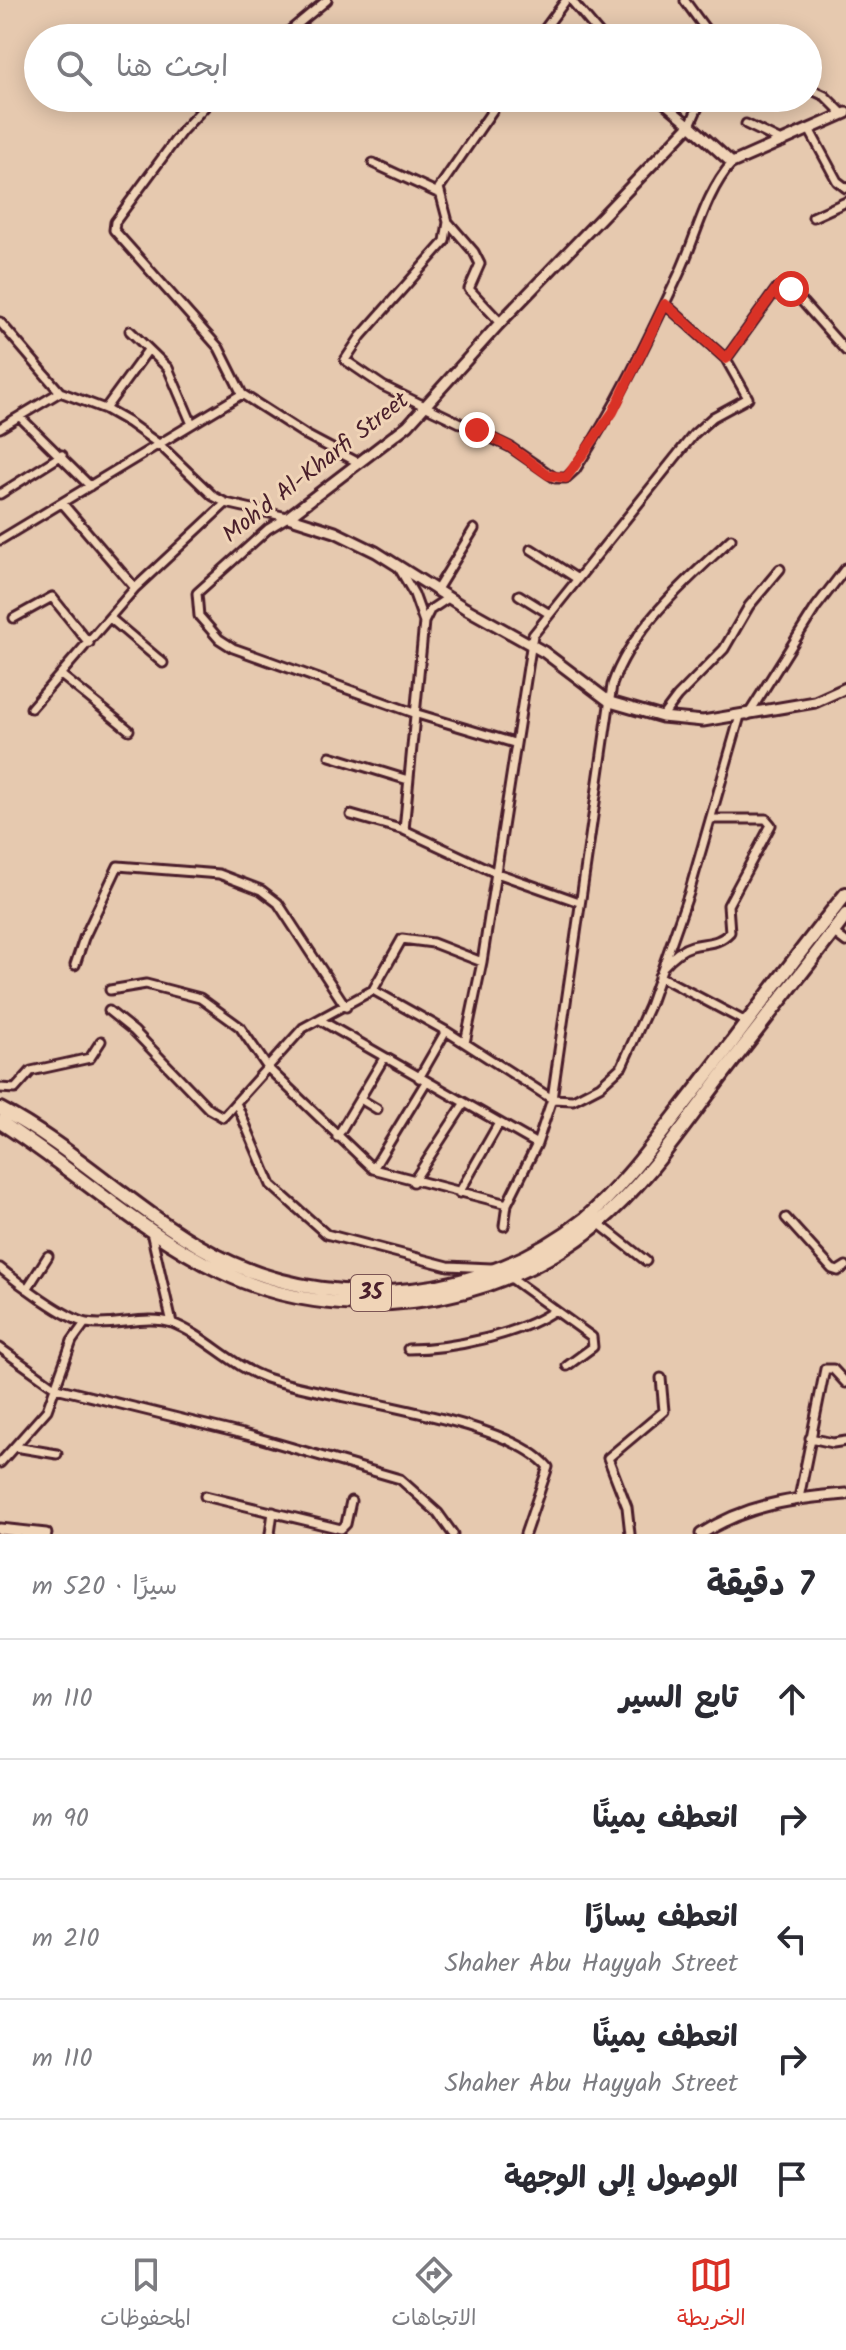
<!DOCTYPE html>
<html lang="ar">
<head>
<meta charset="utf-8">
<style>
	body { margin:0; font-family:Kalam,"Playpen Sans Arabic",sans-serif; background:#f7f7f7; color:#2b2b33; direction:rtl }
	.stop { position:absolute; width:24px; height:24px; margin:-18px; border:6px solid #d93025; border-radius:50%; background:#fff }
	.stop.end { background:#d93025; border-color:#fff; box-shadow:0 2px 8px #0008 }
	.list { margin:0; padding:0; list-style:none }
	h2 { display:flex; justify-content:space-between; align-items:center; height:104px; margin:0; padding:0 32px; font-size:34px }
	h2 small { font-size:26px; font-weight:400; color:#7c7c81 }
	.list li { display:grid; grid-template-columns:52px 1fr auto; gap:24px; align-items:center; box-sizing:border-box; height:120px; padding:0 32px; border-top:2px solid #e1e1e2 }
	.list b { display:block; font-size:30px; white-space:nowrap }
	.list p { margin:0; font-size:26px; white-space:nowrap; color:#7c7c81 }
	.list em { font-size:26px; font-style:normal; color:#7c7c81 }
	.icon { flex:none; width:44px; height:44px; fill:none; stroke:currentColor; stroke-width:2; stroke-linecap:round; stroke-linejoin:round }
	.map { position:relative; flex:none; width:846px; height:1534px; overflow:hidden; direction:ltr }
	.search { position:absolute; background:#fff; box-shadow:0 4px 20px #0003; left:24px; right:24px; top:24px; height:88px; display:flex; align-items:center; gap:20px; box-sizing:border-box; padding:0 28px; border-radius:44px; color:#7c7c81; font-size:30px }
	.sheet { height:704px; background:#fff }
	nav { display:flex; justify-content:space-around; align-items:center; box-sizing:border-box; height:112px; border-top:2px solid #e1e1e2; background:#fff; font-size:22px; color:#7c7c81 }
	nav a { display:grid; justify-items:center; gap:4px }
	nav .on { color:#d93025 }
	.map>svg:first-child { display:block }
	.lines { fill:none; stroke-linecap:round; stroke-linejoin:round }
	.minor-casing { stroke:#4a1f2b; stroke-width:13 }
	.tertiary-casing { stroke:#4a1f2b; stroke-width:15 }
	.trunk-casing { stroke:#4a1f2b; stroke-width:18 }
	.minor { stroke:#f0d4b7; stroke-width:7 }
	.tertiary { stroke:#f0d4b7; stroke-width:9 }
	.trunk { stroke:#f0d4b7; stroke-width:12 }
	.route { stroke:#d93025; stroke-width:10 }
	.labels { text-anchor:middle; dominant-baseline:central; stroke-width:6; stroke-linejoin:round; paint-order:stroke }
	.shield { fill:#f0d4b7; stroke:#7c5555; stroke-width:2 }
	.shield-label { font-size:22px; font-weight:bold; fill:#4a1f2b }
	.street-label { font-size:24px; fill:#4a1f2b; stroke:#f0d4b7 }
</style>
</head>
<body>
<div class="map">
<svg width="846" height="1534" viewBox="0 0 846 1534">
	<rect width="100%" height="100%" fill="#e6c9af"/>
	<filter id="ink" filterUnits="userSpaceOnUse"><feTurbulence type="fractalNoise" baseFrequency=".0125" numOctaves="2"/><feDisplacementMap in="SourceGraphic" scale="16" xChannelSelector="R" yChannelSelector="G"/><feConvolveMatrix kernelMatrix="1 2 1 2 8 2 1 2 1" color-interpolation-filters="sRGB"/></filter>
	<g filter="url(#ink)">
		<g class="lines">
			<!-- minor casing -->
			<g class="minor-casing">
				<path id="minor" d="M 571,0 L 603,38
					M 685,1 L 712,38
					M 281,38 L 327,0
					M 538,38 L 566,0
					M 808,88 L 825,96 L 843,114
					M 213,98 L 182,131 L 115,222 L 114,230 L 219,348 L 242,394 L 306,435 L 359,463
					M 501,98 L 439,188 L 448,222 L 445,241 L 361,336 L 345,360 L 383,386 L 510,447 L 555,478 L 566,478 L 575,470 C 616,407 647,342 679,274 C 696,238 705,193 732,163
					M 658,98 L 690,125 L 702,98
					M 746,124 L 783,142
					M 809,129 L 837,181 L 846,188
					M 373,163 L 438,193
					M 813,217 L 846,202
					M 449,223 L 474,252 L 480,264 L 469,289 L 500,322
					M 665,304 L 726,359
					M 0,322 L 60,392 L 105,409 L 128,422 L 160,445 L 213,496 L 226,503 L 287,517
					M 130,331 L 168,368 L 192,424
					M 105,409 L 148,350
					M 20,417 L 90,486
					M 0,428 L 60,392
					M 0,494 L 62,455
					M 63,504 L 135,588
					M 288,517 L 268,529 L 197,593 L 199,616 L 219,639 L 233,648 L 414,713 L 514,743
					M 0,540 L 242,394
					M 531,549 L 576,578
					M 399,568 L 414,594 L 424,622 L 404,830
					M 436,591 L 474,529
					M 519,595 L 548,613
					M 14,618 L 52,597 L 89,643
					M 110,618 L 163,663
					M 424,622 L 430,610 L 448,598
					M 61,675 L 129,730
					M 31,708 L 135,588 L 226,503
					M 748,715 L 816,607 L 846,568
					M 662,717 L 677,697 L 724,649 L 749,606 L 780,569
					M 330,756 L 408,780
					M 351,815 L 404,830 L 494,872 L 579,902
					M 833,932 L 846,942
					M 75,965 L 84,938 L 118,866 L 219,874 L 261,890 L 278,903 L 346,1007
					M 664,966 C 671,958 681,949 692,946 C 707,942 718,945 730,932 L 728,905 L 771,825 L 766,819 L 711,819
					M 659,976 L 748,1023
					M 110,990 L 146,984 L 200,998 L 240,1027 L 268,1068 L 373,1169 L 507,1204
					M 373,990 L 446,1031 L 552,1099 L 573,1100 L 600,1086 L 622,1066 L 649,1006 L 689,893 L 740,716
					M 109,1011 L 134,1031 L 209,1109 L 223,1117 L 303,1028 L 373,990 L 402,939 L 433,943 L 482,962
					M 320,1020 L 537,1144
					M 465,1043 L 482,962 L 533,635 L 694,434 L 713,417 L 748,398 L 726,359 L 777,288 L 785,286 L 791,289 L 846,351
					M 419,1078 L 446,1031
					M 0,1088 L 15,1089 L 31,1071 L 90,1058 L 101,1041
					M 362,1100 L 377,1109
					M 237,1105 L 271,1185 L 326,1234 L 448,1266 L 491,1268
					M 337,1137 L 384,1058
					M 373,1169 L 426,1082
					M 413,1182 L 464,1104
					M 459,1193 L 499,1123
					M 786,1218 L 832,1269 L 838,1271 L 846,1266
					M 598,1223 L 646,1261
					M 504,1226 L 507,1204 L 537,1144 L 552,1099 L 612,685 C 632,626 688,580 731,539
					M 151,1232 L 172,1323
					M 0,1268 C 17,1282 66,1319 87,1323 C 113,1328 146,1314 172,1323 C 206,1336 231,1366 266,1378 C 330,1400 507,1417 548,1467 L 525,1534
					M 508,1276 L 592,1337 L 593,1347 L 567,1366
					M 27,1289 L 48,1256
					M 0,1348 L 56,1388 L 255,1437 L 400,1479 L 438,1513 L 453,1534
					M 408,1349 C 450,1349 520,1335 555,1310
					M 810,1438 L 833,1443 L 846,1441
					M 15,1447 L 57,1454
					M 0,1463 L 47,1410 L 72,1341 L 85,1323
					M 205,1496 L 341,1529 L 346,1524 L 351,1501
					M 799,1498 L 825,1369 L 833,1369 L 846,1383
					M 270,1534 L 273,1512
					M 630,1534 L 627,1507 L 608,1458 L 664,1411 L 661,1378"/>
			</g>
			<!-- tertiary casing -->
			<g class="tertiary-casing">
				<path id="tertiary" d="M 288,517 L 408,425 L 498,325 L 690,125 L 732,163 L 846,113
					M 288,517 L 335,532 L 376,552 L 465,608 L 544,652 L 610,702 L 662,717 L 703,721 L 815,702 L 846,688
					M 0,1529 L 46,1534
					M 701,1534 C 746,1505 793,1498 846,1494"/>
			</g>
			<!-- trunk casing -->
			<g class="trunk-casing">
				<path id="trunk" d="M 0,1109 C 82,1152 147,1224 231,1263 C 345,1314 487,1298 585,1219 C 621,1188 651,1147 680,1110 C 736,1039 789,964 846,894
					M 0,1122 C 74,1169 141,1233 220,1271 C 337,1329 496,1308 596,1225 C 643,1186 680,1131 717,1082 C 759,1026 804,971 846,915"/>
			</g>
			<!-- minor -->
			<use href="#minor" class="minor"/>
			<!-- tertiary -->
			<use href="#tertiary" class="tertiary"/>
			<!-- trunk -->
			<use href="#trunk" class="trunk"/>
		</g>
	</g>
	<g class="lines" filter="url(#ink)">
		<!-- route -->
		<path class="route" d="M 477,430 L 510,447 L 548,475 L 566,478 L 613,412 L 665,304 L 726,359 L 777,288 L 782,286 L 791,289"/>
	</g>
	<g class="labels">
		<!-- shield labels -->
		<rect class="shield" x="351" y="1275" width="40" height="36" rx="6"/>
		<g class="shield-label">
			<text x="371" y="1293">35</text>
		</g>
		<!-- street labels -->
		<g class="street-label">
			<text transform="translate(316 468) rotate(-38)">Moh'd Al-Kharfi Street</text>
		</g>
	</g>
</svg>
<div class="stop" style="left:791px;top:289px"></div>
<div class="stop end" style="left:477px;top:430px"></div>
<div class="search"><svg class="icon" aria-label="search" viewBox="0 0 24 24"><circle cx="10" cy="10" r="6"/><path d="M15 15l6 6"/></svg>ابحث هنا</div>
</div>
<section class="sheet">
<h2>7 دقيقة<small>سيرًا · 520 m</small></h2>
<ul class="list">
<li><svg class="icon" aria-label="ahead" viewBox="0 0 24 24"><path d="M12 20V5M6 11l6-6 6 6"/></svg><div><b>تابع السير</b></div><em>110 m</em></li>
<li><svg class="icon" aria-label="right" viewBox="0 0 24 24"><path d="M7 20v-9h11M14 6l5 5-5 5"/></svg><div><b>انعطف يمينًا</b></div><em>90 m</em></li>
<li><svg class="icon" aria-label="left" viewBox="0 0 24 24"><path d="M17 20v-9H6M10 6l-5 5 5 5"/></svg><div><b>انعطف يسارًا</b><p>Shaher Abu Hayyah Street</p></div><em>210 m</em></li>
<li><svg class="icon" aria-label="right" viewBox="0 0 24 24"><path d="M7 20v-9h11M14 6l5 5-5 5"/></svg><div><b>انعطف يمينًا</b><p>Shaher Abu Hayyah Street</p></div><em>110 m</em></li>
<li><svg class="icon" aria-label="arrive" viewBox="0 0 24 24"><path d="M6 21V4h12l-3 4 3 4H6"/></svg><div><b>الوصول إلى الوجهة</b></div></li>
</ul>
</section>
<nav>
<a class="on"><svg class="icon" aria-label="map" viewBox="0 0 24 24"><path d="M3 6l6-2 6 2 6-2v14l-6 2-6-2-6 2zM9 4v14M15 6v14"/></svg>الخريطة</a>
<a><svg class="icon" aria-label="directions" viewBox="0 0 24 24"><path d="M12 3l9 9-9 9-9-9zM9 14v-3h6M13 9l2 2-2 2"/></svg>الاتجاهات</a>
<a><svg class="icon" aria-label="saved" viewBox="0 0 24 24"><path d="M7 4h10v16l-5-4-5 4z"/></svg>المحفوظات</a>
</nav>
</body>
</html>
